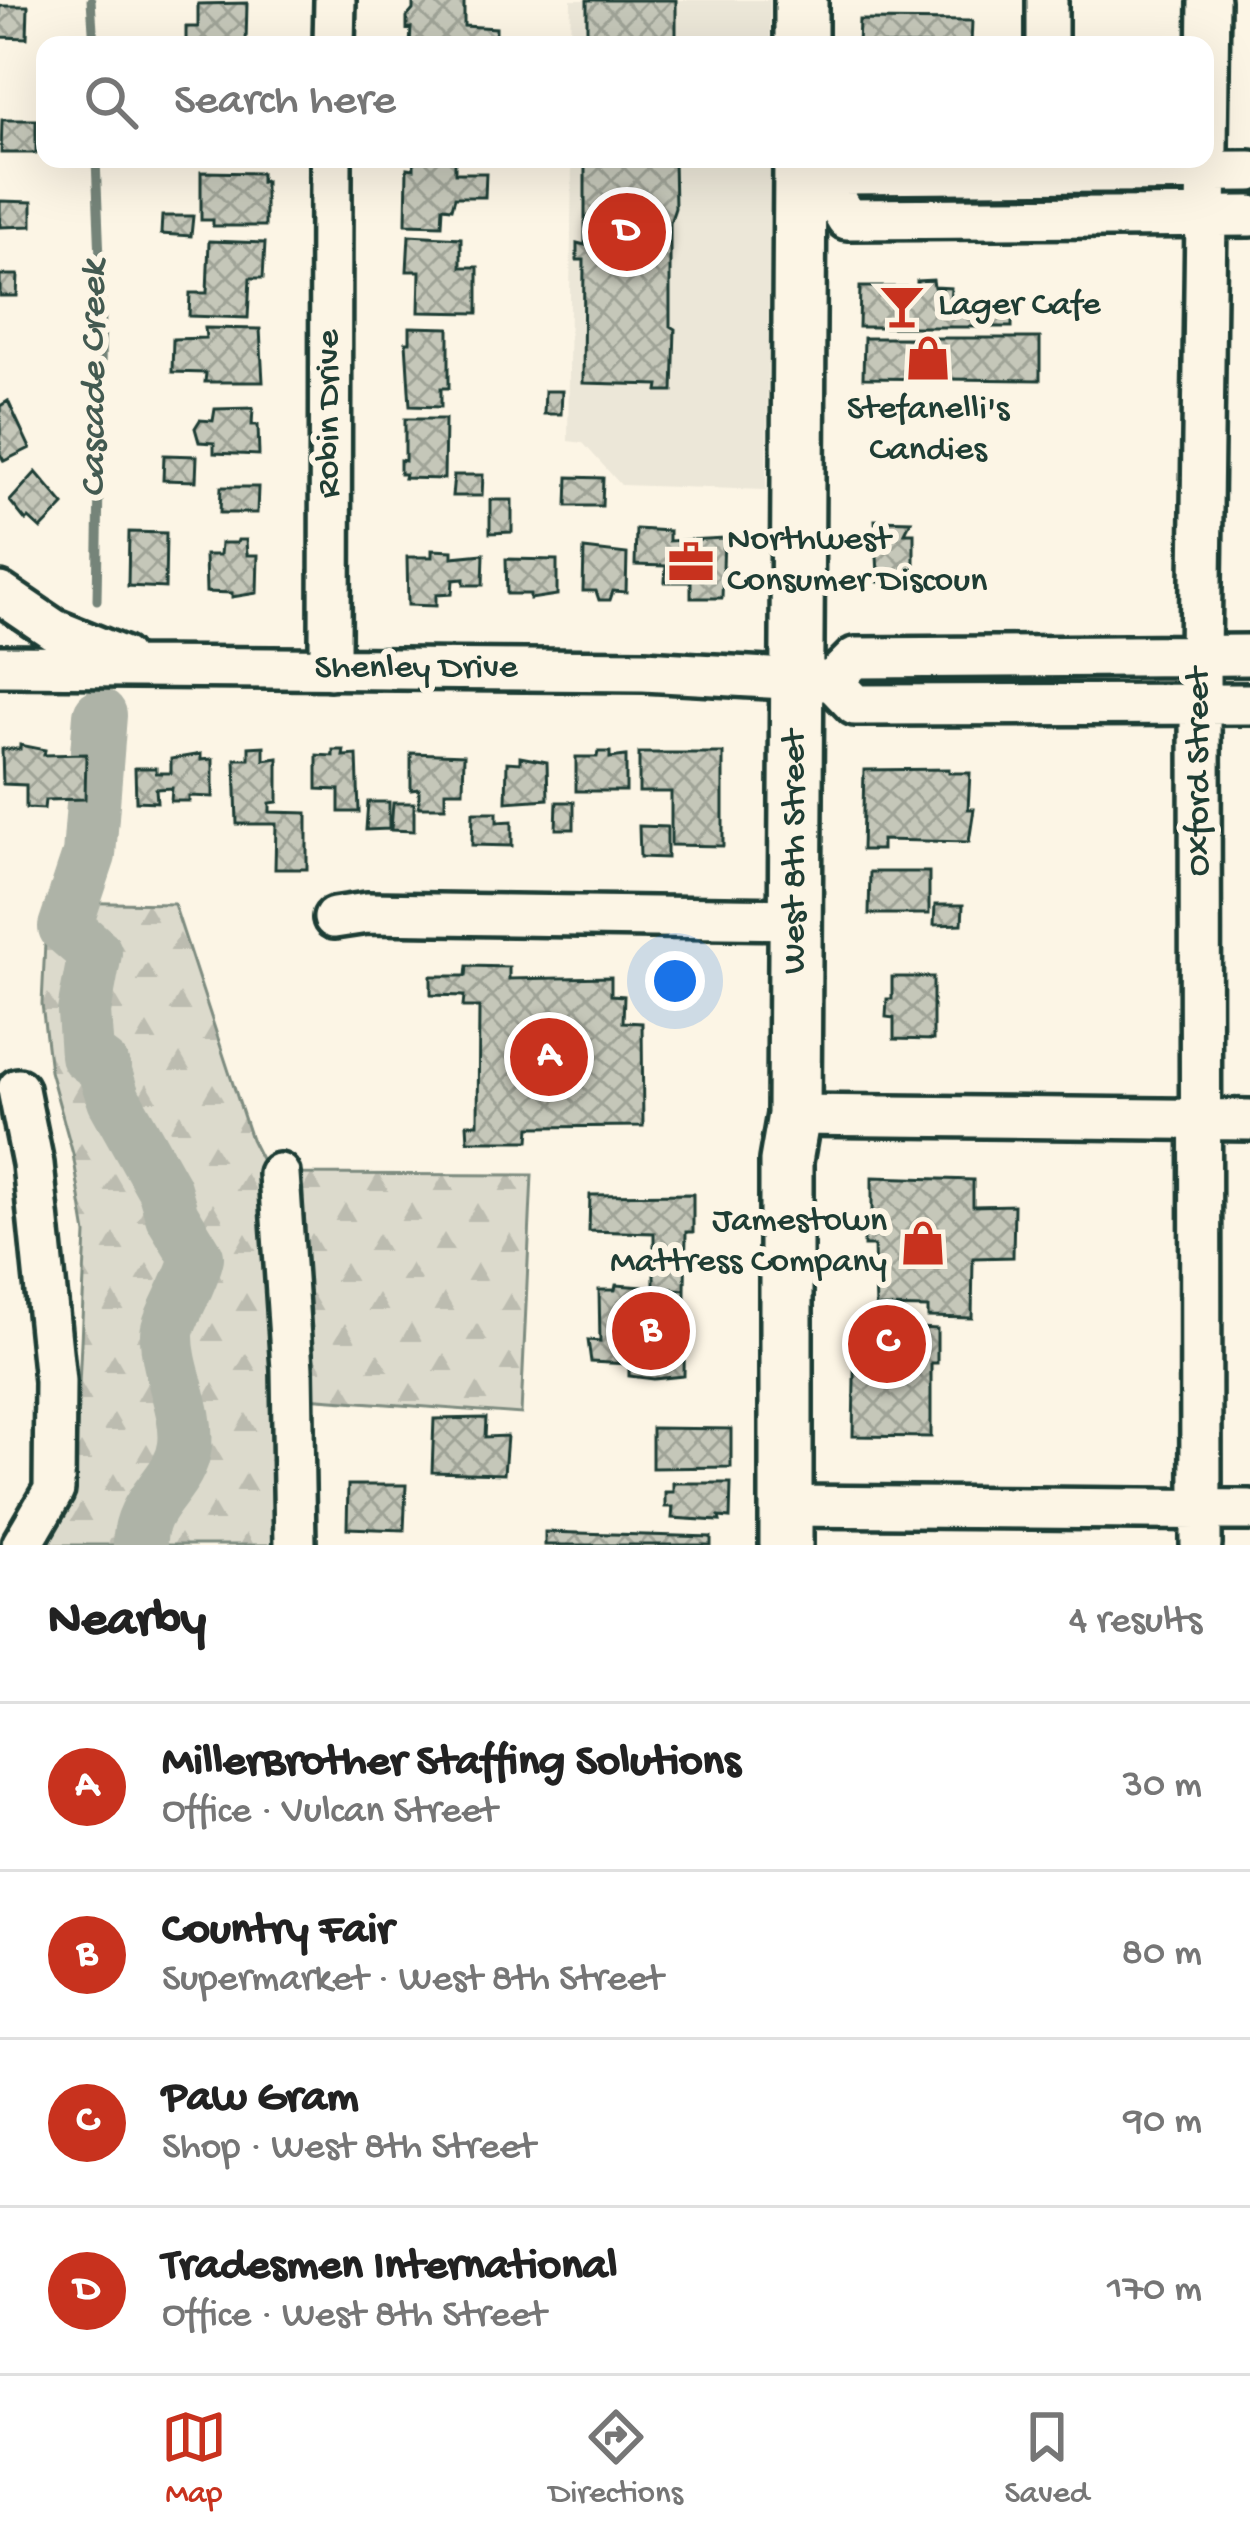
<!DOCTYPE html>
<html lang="en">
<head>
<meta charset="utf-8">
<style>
	body { margin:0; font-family:"Gochi Hand",sans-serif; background:#f6f6f6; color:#222 }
	.you { position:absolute; left:675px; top:981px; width:42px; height:42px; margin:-30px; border:9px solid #fff; border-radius:50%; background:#1a73e8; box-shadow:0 0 0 18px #1a73e833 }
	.badge { display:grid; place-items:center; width:78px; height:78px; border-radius:50%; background:#c8321e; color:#fff; font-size:39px; font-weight:700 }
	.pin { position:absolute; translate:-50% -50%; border:6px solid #fff; box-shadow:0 3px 12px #0006 }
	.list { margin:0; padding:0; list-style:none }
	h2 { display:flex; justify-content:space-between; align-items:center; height:156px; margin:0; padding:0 48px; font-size:51px }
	h2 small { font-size:39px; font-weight:400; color:#767676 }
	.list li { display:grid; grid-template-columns:78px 1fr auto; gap:36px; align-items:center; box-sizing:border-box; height:168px; padding:0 48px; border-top:3px solid #e0e0e0 }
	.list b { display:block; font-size:45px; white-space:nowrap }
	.list p { margin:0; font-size:39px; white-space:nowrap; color:#767676 }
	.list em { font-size:39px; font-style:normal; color:#767676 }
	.icon { flex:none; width:66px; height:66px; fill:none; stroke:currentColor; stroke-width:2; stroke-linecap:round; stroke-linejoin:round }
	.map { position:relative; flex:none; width:1250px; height:1545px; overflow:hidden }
	.search { position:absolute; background:#fff; box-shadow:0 12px 48px #0002; left:36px; right:36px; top:36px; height:132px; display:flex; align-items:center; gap:30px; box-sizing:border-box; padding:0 42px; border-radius:24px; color:#767676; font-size:45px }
	.sheet { height:828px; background:#fff }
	nav { display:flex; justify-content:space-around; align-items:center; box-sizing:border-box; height:168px; border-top:3px solid #e0e0e0; background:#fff; font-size:33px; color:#767676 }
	nav a { display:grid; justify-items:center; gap:6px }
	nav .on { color:#c8321e }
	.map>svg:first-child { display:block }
	.built { fill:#ece7d8 }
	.forest { fill:url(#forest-firs); stroke:#7e8c80; stroke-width:3 }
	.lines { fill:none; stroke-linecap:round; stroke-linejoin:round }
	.stream { stroke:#758479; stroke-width:9 }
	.river { stroke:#aeb3a7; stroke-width:54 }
	.building { fill:url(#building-cross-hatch); stroke:#1f3d34; stroke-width:3 }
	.minor-casing { stroke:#1f3d34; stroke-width:48 }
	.major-casing { stroke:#1f3d34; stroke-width:60 }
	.minor { stroke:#fcf5e5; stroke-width:39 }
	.major { stroke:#fcf5e5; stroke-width:51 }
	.labels { text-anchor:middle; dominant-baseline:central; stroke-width:12; stroke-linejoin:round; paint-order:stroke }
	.poi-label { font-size:36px; fill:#1f3d34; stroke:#fcf5e5; text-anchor:start }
	.street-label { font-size:36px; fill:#1f3d34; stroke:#fcf5e5 }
	.water-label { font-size:39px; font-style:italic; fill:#435a51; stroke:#fcf5e5 }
</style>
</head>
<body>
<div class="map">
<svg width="1250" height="1545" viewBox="0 0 1250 1545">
	<defs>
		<pattern id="forest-firs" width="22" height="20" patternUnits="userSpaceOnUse" patternTransform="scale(3)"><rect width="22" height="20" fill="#dcdacc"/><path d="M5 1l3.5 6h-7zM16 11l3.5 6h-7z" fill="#bcbcb0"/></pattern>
		<pattern id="building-cross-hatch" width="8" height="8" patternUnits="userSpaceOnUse" patternTransform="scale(3)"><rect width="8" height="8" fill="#c5c7b9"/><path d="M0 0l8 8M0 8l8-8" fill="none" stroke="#9fa397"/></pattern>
	</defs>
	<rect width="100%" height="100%" fill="#fcf5e5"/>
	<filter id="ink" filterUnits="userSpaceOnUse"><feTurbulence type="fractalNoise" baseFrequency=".00833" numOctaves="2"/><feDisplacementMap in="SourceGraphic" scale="24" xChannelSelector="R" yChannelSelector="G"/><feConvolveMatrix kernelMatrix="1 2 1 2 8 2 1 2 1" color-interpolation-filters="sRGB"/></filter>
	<g filter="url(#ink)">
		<!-- built -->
		<path class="built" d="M 571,0 L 770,0 L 770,45 L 570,45 Z
			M 572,159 L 771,159 L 766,490 L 621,485 L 583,443 L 568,441 Z"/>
		<!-- forest -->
		<path class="forest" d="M 47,902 L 174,904 L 251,1139 L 264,1165 L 279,1174 L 532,1175 L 521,1414 L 306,1398 L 271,1279 L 278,1545 L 39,1545 L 61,1514 L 75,1472 L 86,1234 L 73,1154 L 50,1071 L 42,1004 Z"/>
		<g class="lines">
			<!-- stream -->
			<path class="stream" d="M 91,0 L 94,45
				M 96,159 L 102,310 L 97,600"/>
			<!-- river -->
			<path class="river" d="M 100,715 L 89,855 L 65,927 L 95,953 L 84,1012 L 87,1055 L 103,1067 L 114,1100 L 164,1189 L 172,1216 L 197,1257 C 192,1282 168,1319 167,1334 C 166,1371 189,1409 185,1445 C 181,1485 137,1502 140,1545"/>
		</g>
		<!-- building -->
		<path class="building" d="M 413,0 L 464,0 L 464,26 L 496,28 L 496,45 L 410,45 L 411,28 L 407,29 L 407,17 L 413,10 Z
			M 587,0 L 676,0 L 676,43 L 587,42 Z
			M 247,3 L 246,43 L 263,45 L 186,45 L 186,27 L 198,27 L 198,4 Z
			M 0,6 L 28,6 L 27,38 L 0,37 Z
			M 859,20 L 972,21 L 971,45 L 858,45 Z
			M 2,120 L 36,120 L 36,153 L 1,153 Z
			M 414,159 L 455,159 L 455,173 L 486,173 L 485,197 L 455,197 L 452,208 L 443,207 L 442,225 L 406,224 L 407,168 L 414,169 Z
			M 585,159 L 674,159 L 675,208 L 670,223 L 670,326 L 675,329 L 673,391 L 658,391 L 659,385 L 583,383 L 584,260 L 577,260 L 577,243 L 585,245 Z
			M 201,172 L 261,173 L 261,182 L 265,181 L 265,226 L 213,226 L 213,220 L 201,220 Z
			M 0,201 L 32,202 L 32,226 L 0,227 Z
			M 162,216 L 193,216 L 191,236 L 161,234 Z
			M 409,235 L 461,238 L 461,267 L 478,267 L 478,313 L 419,312 L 420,271 L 407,271 Z
			M 209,241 L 265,243 L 263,278 L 250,278 L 248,318 L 189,316 L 190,293 L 207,293 Z
			M 0,275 L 18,275 L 17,296 L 0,296 Z
			M 933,280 L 934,287 L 951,288 L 950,303 L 1012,304 L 1012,327 L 859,327 L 860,287 L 917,287 L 917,281 Z
			M 410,327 L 449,328 L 449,388 L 441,388 L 441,407 L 410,406 L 406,342 L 410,342 Z
			M 205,328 L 260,329 L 263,382 L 205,382 L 206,373 L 172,372 L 173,339 L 206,338 Z
			M 864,338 L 1040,338 L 1040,380 L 863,378 Z
			M 545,391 L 562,391 L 561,414 L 544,414 Z
			M 8,401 L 30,448 L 4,461 L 0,454 L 0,406 Z
			M 253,408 L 252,425 L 258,425 L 259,455 L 214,453 L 214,443 L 199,442 L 195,428 L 200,420 L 213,421 L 215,409 Z
			M 405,419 L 445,419 L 444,479 L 404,478 L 405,474 L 400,474 L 400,460 L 405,461 Z
			M 164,455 L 197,456 L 196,481 L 163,480 Z
			M 36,472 L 64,505 L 41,529 L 29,518 L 26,521 L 10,501 Z
			M 454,475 L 483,475 L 482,496 L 452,496 Z
			M 568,477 L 603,478 L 602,506 L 567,506 Z
			M 221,487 L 258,487 L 257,513 L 220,513 Z
			M 490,500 L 512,500 L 512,532 L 490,533 Z
			M 875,520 L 911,521 L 905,533 L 914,533 L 914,582 L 878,582 L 874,578 L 874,573 L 878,574 Z
			M 636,529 L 669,531 L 669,541 L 724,538 L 722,598 L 691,598 L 691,582 L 665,582 L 666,566 L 635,565 Z
			M 129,532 L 166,533 L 165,588 L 128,586 Z
			M 238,540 L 246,540 L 247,555 L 258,555 L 257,593 L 232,597 L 232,593 L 206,592 L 205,555 L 220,555 L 221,543 L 237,543 Z
			M 584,549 L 627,554 L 626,592 L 613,591 L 610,600 L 599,600 L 596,591 L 583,591 Z
			M 432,550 L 452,551 L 452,557 L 484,554 L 483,585 L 464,585 L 464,579 L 453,580 L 452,594 L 436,595 L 436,606 L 408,605 L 407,557 L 432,557 Z
			M 506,559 L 557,560 L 557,595 L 530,599 L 530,594 L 507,594 Z
			M 20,745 L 45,750 L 44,755 L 86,754 L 85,799 L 45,800 L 44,809 L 26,808 L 26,785 L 3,784 L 2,749 L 20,749 Z
			M 264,746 L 264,760 L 278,758 L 278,802 L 270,803 L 270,812 L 307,813 L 307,869 L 275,869 L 276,824 L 237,824 L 235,759 L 249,759 L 249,747 Z
			M 333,750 L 344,750 L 343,756 L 357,755 L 359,812 L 339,812 L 339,790 L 317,789 L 317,755 L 333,756 Z
			M 598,752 L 610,752 L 610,758 L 626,756 L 626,791 L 576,791 L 576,757 L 597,757 Z
			M 411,753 L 464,755 L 463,791 L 445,791 L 445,807 L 419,807 L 419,789 L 411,790 Z
			M 639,753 L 723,753 L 723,846 L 671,845 L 671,792 L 639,792 Z
			M 201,754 L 201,760 L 213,759 L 213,797 L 189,796 L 189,801 L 171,801 L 172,788 L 156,789 L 157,802 L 136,801 L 135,768 L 156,768 L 156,773 L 171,773 L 171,759 Z
			M 520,757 L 547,762 L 548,799 L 506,802 L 507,762 L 520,763 Z
			M 949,769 L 949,773 L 970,773 L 968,809 L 974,809 L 969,842 L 882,840 L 882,850 L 862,850 L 864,770 Z
			M 368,802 L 389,802 L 389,829 L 366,830 Z
			M 557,802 L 574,802 L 574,829 L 556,829 Z
			M 393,803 L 414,803 L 414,831 L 391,830 Z
			M 473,812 L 497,812 L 497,822 L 512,821 L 512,846 L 472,845 Z
			M 639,826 L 667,827 L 667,858 L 640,857 Z
			M 870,872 L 929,872 L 929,914 L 869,914 Z
			M 935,905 L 963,905 L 962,924 L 934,925 Z
			M 467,966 L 509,967 L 509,979 L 611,977 L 611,995 L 624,996 L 623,1022 L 642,1023 L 643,1126 L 530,1127 L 529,1141 L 468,1141 L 467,1124 L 478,1124 L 479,1007 L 463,1007 L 464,996 L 431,995 L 431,976 L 466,976 Z
			M 892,977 L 933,977 L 933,1040 L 894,1039 L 894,1018 L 886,1017 L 887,999 L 892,999 Z
			M 872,1177 L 973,1180 L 973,1206 L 1014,1205 L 1013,1257 L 973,1258 L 972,1318 L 928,1317 L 928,1308 L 876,1307 L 874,1246 L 864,1246 L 864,1223 L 872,1224 Z
			M 693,1194 L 693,1232 L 686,1232 L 685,1290 L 654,1287 L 654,1233 L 589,1231 L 590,1195 Z
			M 616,1285 L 685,1290 L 684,1376 L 654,1379 L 629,1376 L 629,1364 L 591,1362 L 588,1340 L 600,1341 L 599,1290 L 615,1290 Z
			M 855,1325 L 937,1329 L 937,1363 L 931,1363 L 931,1437 L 853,1436 Z
			M 486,1418 L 485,1437 L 507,1436 L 504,1474 L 432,1472 L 434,1419 Z
			M 652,1428 L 731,1429 L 731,1467 L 652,1468 Z
			M 673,1483 L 731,1483 L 730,1518 L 719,1517 L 720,1521 L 672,1518 L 673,1507 L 665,1507 L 665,1492 L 673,1492 Z
			M 348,1485 L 406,1485 L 404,1530 L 347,1528 Z
			M 545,1532 L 711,1537 L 711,1545 L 545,1545 Z"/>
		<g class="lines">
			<!-- minor casing -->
			<g class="minor-casing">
				<path id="minor" d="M 334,45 L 335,0
					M 1047,45 L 1047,0
					M 1250,171 L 842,174 L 833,196 L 847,219 L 1250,216
					M 0,593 L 53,629 L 122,657
					M 1250,655 L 855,658 L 832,681 L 855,705 L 1250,704
					M 0,666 L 644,671 L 822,681
					M 330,669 L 331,159
					M 334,918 L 367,913 L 795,919
					M 18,1089 L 33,1164 L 55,1381 L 54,1490 L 22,1545
					M 794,1115 L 1250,1120
					M 279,1174 L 292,1369 L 295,1545
					M 786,1506 L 1250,1510
					M 1201,1545 L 1200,655 L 1209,0"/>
			</g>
			<!-- major casing -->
			<g class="major-casing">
				<path id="major" d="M 801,45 L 801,0
					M 786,1545 L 786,1161 L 794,1115 L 800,159"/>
			</g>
			<!-- minor -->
			<use href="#minor" class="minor"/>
			<!-- major -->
			<use href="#major" class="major"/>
		</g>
	</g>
	<!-- icons -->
	<defs>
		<g id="bar-bare" transform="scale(3.6)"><path d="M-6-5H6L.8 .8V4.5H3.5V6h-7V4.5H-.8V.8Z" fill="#c8321e" stroke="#fcf5e5" stroke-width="2.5" paint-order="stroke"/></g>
		<g id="shop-bare" transform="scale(3.6)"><path d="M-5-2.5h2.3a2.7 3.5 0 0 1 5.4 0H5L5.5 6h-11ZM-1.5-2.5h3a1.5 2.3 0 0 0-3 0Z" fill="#c8321e" stroke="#fcf5e5" stroke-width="2.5" paint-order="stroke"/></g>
		<g id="office-bare" transform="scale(3.6)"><path d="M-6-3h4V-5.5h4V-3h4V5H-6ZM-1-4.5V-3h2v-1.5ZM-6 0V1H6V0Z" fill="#c8321e" stroke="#fcf5e5" stroke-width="2.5" paint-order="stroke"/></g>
	</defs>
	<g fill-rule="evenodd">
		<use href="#bar-bare" x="902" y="306"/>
		<use href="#shop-bare" x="928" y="358"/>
		<use href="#office-bare" x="691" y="562"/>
		<use href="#shop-bare" x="923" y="1243"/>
	</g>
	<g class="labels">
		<!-- poi labels -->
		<g class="poi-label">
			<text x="938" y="306">Lager Cafe</text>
			<text x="928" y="410" text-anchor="middle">Stefanelli's<tspan x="928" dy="41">Candies</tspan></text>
			<text x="727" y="541">Northwest<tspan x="727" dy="41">Consumer Discoun</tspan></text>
			<text x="887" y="1222" text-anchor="end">Jamestown<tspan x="887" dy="41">Mattress Company</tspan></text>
		</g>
		<!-- street labels -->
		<g class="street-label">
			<text transform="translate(330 414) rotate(-90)">Robin Drive</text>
			<text x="416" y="669">Shenley Drive</text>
			<text transform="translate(1200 772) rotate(-90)">Oxford Street</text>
			<text transform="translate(796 852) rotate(-90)">West 8th Street</text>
		</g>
		<!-- water labels -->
		<g class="water-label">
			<text transform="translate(96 379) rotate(-90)">Cascade Creek</text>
		</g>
	</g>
</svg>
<div class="you"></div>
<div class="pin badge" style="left:549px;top:1057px">A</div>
<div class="pin badge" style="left:651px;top:1331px">B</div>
<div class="pin badge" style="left:887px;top:1344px">C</div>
<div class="pin badge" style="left:627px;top:232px">D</div>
<div class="search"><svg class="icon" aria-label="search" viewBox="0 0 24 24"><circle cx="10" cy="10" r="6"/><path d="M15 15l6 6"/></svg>Search here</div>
</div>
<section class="sheet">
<h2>Nearby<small>4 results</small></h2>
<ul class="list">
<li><span class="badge">A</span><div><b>MillerBrother Staffing Solutions</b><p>Office · Vulcan Street</p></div><em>30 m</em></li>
<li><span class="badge">B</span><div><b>Country Fair</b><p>Supermarket · West 8th Street</p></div><em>80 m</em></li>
<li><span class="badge">C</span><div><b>Paw Gram</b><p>Shop · West 8th Street</p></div><em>90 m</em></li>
<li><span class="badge">D</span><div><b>Tradesmen International</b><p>Office · West 8th Street</p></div><em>170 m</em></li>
</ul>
</section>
<nav>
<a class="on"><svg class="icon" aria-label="map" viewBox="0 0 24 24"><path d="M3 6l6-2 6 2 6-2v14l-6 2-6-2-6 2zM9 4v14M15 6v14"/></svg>Map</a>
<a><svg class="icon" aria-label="directions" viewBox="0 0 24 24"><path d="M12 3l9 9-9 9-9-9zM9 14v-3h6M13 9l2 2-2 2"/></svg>Directions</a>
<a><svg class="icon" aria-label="saved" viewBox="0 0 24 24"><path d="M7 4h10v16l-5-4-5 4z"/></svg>Saved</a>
</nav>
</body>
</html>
